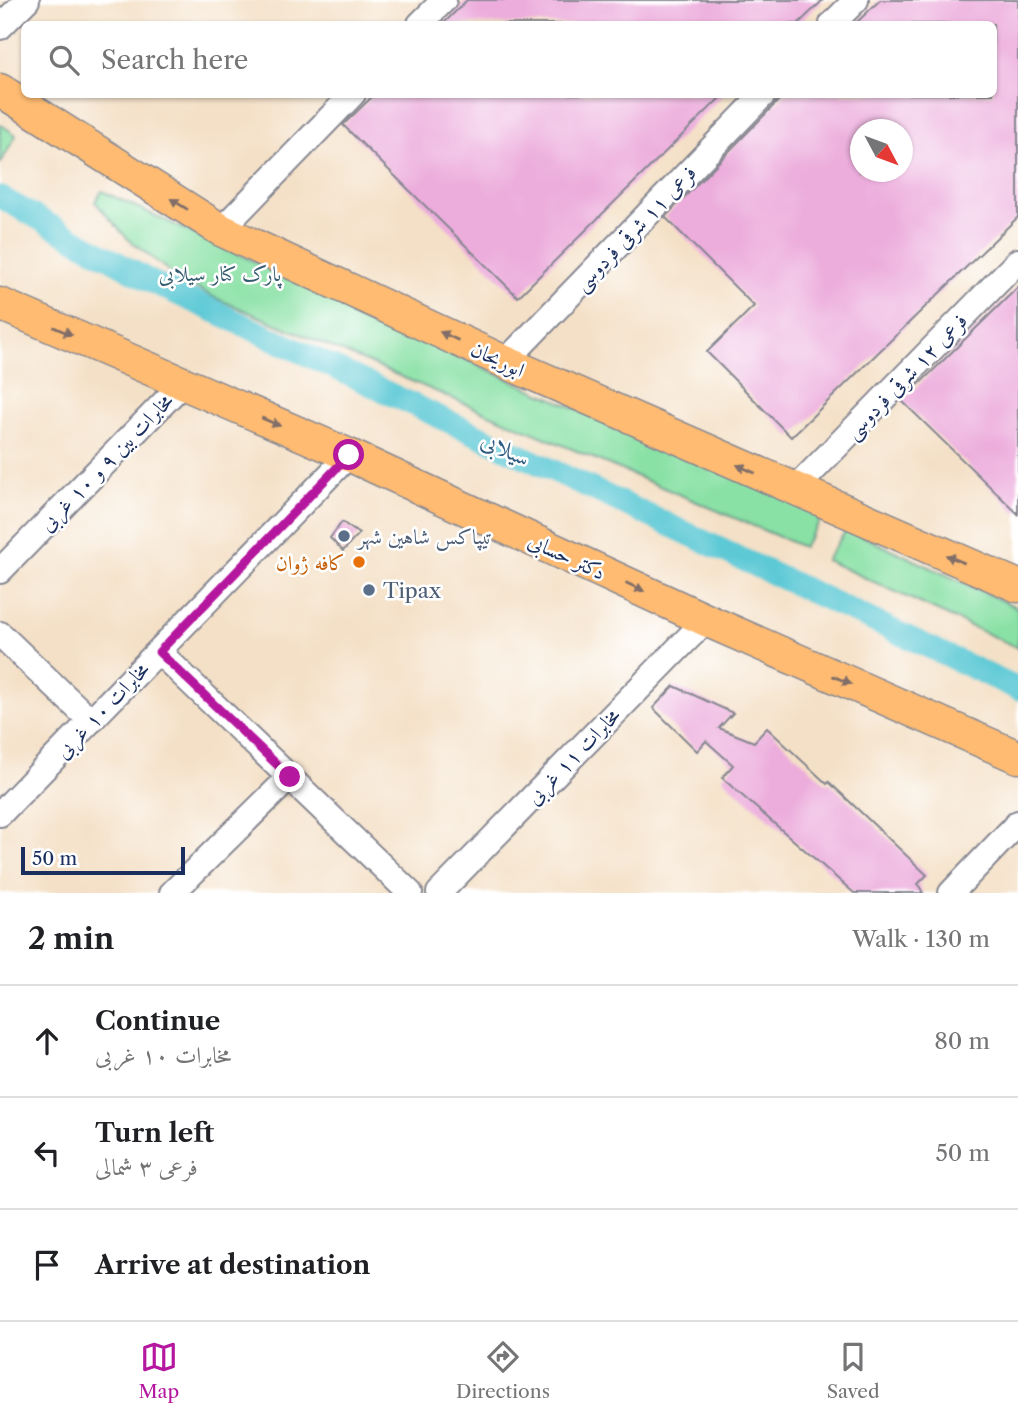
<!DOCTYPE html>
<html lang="en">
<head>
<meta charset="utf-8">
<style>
	body { margin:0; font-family:"Libre Caslon Text",Amiri,serif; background:#f2f2f2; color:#202124 }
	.compass { position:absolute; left:850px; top:119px; width:63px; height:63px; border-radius:50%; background:#fff; box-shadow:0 2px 5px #0004; rotate:131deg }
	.scale { position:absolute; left:21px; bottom:18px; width:164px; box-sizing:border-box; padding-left:7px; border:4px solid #1b2f5e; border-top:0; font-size:19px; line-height:24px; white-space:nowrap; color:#1b2f5e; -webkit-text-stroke:5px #fff; paint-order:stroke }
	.stop { position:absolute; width:21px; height:21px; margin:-16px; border:5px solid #b5179e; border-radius:50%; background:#fff }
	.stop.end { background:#b5179e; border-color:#fff; box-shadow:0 2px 7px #0008 }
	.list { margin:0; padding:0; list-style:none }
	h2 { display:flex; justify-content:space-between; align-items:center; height:91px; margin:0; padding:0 28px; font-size:30px }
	h2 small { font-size:23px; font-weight:400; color:#757577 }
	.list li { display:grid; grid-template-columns:46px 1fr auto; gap:21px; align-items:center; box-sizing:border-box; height:112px; padding:0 28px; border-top:2px solid #e0e0e0 }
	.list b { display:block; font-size:26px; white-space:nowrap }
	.list p { margin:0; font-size:23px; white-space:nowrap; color:#757577 }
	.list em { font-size:23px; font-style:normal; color:#757577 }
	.icon { flex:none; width:38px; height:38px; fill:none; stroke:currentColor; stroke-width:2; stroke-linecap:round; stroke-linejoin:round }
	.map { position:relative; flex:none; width:1018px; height:893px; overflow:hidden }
	.search { position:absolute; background:#fff; box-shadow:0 2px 5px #0004; left:21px; right:21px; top:21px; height:77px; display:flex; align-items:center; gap:18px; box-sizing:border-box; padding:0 24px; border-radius:10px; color:#757577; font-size:26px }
	.sheet { height:427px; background:#fff }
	nav { display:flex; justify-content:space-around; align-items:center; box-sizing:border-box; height:98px; border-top:2px solid #e0e0e0; background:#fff; font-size:19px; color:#757577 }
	nav a { display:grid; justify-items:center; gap:4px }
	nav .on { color:#b5179e }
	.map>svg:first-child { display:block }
	.green { fill:#89e1a5; stroke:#528882; stroke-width:2 }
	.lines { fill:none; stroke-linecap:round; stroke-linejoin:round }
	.canal { stroke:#5dc9d5; stroke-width:23 }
	.building { fill:#ecacdc; fill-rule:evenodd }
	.minor-casing { stroke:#888892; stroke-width:28 }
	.major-casing { stroke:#888892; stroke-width:35 }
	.minor { stroke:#fff; stroke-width:24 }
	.major { stroke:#febb71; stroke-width:32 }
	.oneway { fill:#816e67 }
	.route { stroke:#b5179e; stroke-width:9 }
	.service-dot { fill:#5c6f8a; stroke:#fff; stroke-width:2.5 }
	.food-dot { fill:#e8710a; stroke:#fff; stroke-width:2.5 }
	.labels { text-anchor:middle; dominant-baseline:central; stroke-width:5; stroke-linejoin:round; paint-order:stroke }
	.street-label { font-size:21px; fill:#1b2f5e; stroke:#fff }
	.park-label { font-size:21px; fill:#365c70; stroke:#fff }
	.service-label { font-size:21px; fill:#4e5e75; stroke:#fff; text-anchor:start }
	.food-label { font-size:21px; fill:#c56008; stroke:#fff; text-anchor:end }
	.water-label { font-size:23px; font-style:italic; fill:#2f5d82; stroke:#fff }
</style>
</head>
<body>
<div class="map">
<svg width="1018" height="893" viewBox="0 0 1018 893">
	<rect width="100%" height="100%" fill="#fff"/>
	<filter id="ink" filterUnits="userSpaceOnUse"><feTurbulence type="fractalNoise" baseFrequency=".0143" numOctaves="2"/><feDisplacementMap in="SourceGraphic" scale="14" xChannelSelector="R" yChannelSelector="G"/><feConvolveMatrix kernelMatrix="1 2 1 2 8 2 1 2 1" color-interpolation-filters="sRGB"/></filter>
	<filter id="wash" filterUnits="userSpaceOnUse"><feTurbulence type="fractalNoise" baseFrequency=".00686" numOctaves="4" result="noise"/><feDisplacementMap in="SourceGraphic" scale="28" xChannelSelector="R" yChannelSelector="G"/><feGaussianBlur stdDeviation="1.57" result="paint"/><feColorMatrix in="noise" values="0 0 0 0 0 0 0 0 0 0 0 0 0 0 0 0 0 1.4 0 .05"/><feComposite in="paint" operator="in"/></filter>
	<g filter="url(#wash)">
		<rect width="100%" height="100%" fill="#f4e0c6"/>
		<!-- green -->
		<path class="green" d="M 0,124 L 16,135 L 1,163 L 0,163 Z
			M 102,191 L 517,383 L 823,516 L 803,547 L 213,297 L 175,276 L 127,238 L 95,202 Z
			M 847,529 L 1018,608 L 1018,648 L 826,560 Z"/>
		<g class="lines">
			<!-- canal -->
			<path class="canal" d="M 0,197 L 152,282 L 1018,689"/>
		</g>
		<g id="blocks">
			<!-- building -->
			<path class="building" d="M 467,0 L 823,0 L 798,24 L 443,24 Z
				M 880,0 L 1018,0 L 1018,217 L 791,437 L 707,352 L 754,306 L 665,217 L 785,94 L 993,94 L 993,24 L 855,24 ZM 860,130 L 902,130 L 902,172 L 860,172 Z
				M 375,94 L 724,94 L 518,297 L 343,125 Z
				M 1018,287 L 1018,514 L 902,401 Z
				M 342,522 L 359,534 L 343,551 L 330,538 Z
				M 674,686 L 733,713 L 719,728 L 754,742 L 767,728 L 827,784 L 829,782 L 927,875 L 918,884 L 923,893 L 854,893 L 722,778 L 733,765 L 706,741 L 697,751 L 653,708 Z"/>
		</g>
	</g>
	<g filter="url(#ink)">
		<use href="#blocks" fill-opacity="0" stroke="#888892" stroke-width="2"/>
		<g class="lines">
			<!-- minor casing -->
			<g class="minor-casing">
				<path id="minor" d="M 420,24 L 444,0
					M 832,24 L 856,0
					M 0,27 L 27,0
					M 221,230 L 353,94
					M 505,362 L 764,94
					M 794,490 L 1018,261
					M 0,571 L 183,383
					M 0,634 L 91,721
					M 159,652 L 410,893
					M 0,814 L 349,455
					M 172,893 L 290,777
					M 439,893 L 706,620
					M 951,893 L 1018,823"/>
			</g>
			<!-- major casing -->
			<g class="major-casing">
				<path id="major" d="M 0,90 L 221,230 L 505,362 L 1018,586
					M 0,304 L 349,455 L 706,620 L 1018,757"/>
			</g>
			<!-- minor -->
			<use href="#minor" class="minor"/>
			<!-- major -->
			<use href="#major" class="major"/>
		</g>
		<!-- one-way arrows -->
		<defs><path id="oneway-solid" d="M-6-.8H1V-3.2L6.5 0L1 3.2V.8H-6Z" transform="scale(1.75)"/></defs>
		<g class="oneway">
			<use href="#oneway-solid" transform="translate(179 204) rotate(-148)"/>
			<use href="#oneway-solid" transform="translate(63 331) rotate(23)"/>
			<use href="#oneway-solid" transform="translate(449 336) rotate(-155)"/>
			<use href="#oneway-solid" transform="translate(271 422) rotate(23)"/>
			<use href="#oneway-solid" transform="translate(746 469) rotate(-156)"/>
			<use href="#oneway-solid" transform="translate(955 559) rotate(-157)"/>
			<use href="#oneway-solid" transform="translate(635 587) rotate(25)"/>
			<use href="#oneway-solid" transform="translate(842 680) rotate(24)"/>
		</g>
	</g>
	<g class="lines" filter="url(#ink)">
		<!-- route -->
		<path class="route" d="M 290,777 L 159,652 L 349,455"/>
	</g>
	<!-- markers -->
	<g class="service-dot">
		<circle cx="344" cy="536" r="7"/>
		<circle cx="369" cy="590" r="7"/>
	</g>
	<circle class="food-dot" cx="359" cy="562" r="7"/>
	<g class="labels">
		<!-- street labels -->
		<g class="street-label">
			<text transform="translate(635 228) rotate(-46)">فرعی ۱۱ شرقی فردوسی</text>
			<text transform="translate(498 359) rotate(25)">ابوریحان</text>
			<text transform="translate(906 376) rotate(-46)">فرعی ۱۲ شرقی فردوسی</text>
			<text transform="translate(106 462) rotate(-46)">مخابرات بین ۹ و ۱۰ غربی</text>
			<text transform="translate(567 556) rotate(25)">دکتر حسابی</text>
			<text transform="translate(102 710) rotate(-46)">مخابرات ۱۰ غربی</text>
			<text transform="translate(573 756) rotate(-46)">مخابرات ۱۱ غربی</text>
		</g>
		<!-- park labels -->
		<g class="park-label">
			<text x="220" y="273">پارک کنار سیلابی</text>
		</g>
		<!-- service labels -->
		<g class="service-label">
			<text x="358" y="536">تیپاکس شاهین شهر</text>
			<text x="383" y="590">Tipax</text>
		</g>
		<!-- food labels -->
		<g class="food-label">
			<text x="345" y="562">کافه ژوان</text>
		</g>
		<!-- water labels -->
		<g class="water-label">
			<text transform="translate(506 449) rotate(25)">سیلابی</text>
		</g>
	</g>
</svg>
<svg class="compass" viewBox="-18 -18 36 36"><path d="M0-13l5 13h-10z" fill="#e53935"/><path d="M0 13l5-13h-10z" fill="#757577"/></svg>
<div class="scale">50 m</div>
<div class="stop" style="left:349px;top:455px"></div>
<div class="stop end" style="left:290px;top:777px"></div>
<div class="search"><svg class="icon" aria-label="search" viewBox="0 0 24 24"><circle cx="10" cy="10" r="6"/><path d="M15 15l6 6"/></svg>Search here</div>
</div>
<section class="sheet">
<h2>2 min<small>Walk · 130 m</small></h2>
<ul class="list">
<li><svg class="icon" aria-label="ahead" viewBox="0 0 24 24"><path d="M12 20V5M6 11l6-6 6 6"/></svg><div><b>Continue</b><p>مخابرات ۱۰ غربی</p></div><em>80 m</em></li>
<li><svg class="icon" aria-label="left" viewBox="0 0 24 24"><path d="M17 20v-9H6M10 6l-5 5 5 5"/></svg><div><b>Turn left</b><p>فرعی ۳ شمالی</p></div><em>50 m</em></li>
<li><svg class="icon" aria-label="arrive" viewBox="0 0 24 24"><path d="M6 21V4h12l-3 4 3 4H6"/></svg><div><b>Arrive at destination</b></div></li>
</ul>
</section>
<nav>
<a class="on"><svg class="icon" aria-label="map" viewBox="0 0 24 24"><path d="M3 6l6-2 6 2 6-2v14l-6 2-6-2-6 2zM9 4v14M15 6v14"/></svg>Map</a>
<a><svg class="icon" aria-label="directions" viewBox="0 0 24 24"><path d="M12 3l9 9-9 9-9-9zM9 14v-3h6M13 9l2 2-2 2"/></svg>Directions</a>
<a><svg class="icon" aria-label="saved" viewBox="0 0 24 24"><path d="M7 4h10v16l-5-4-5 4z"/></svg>Saved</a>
</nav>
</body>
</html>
